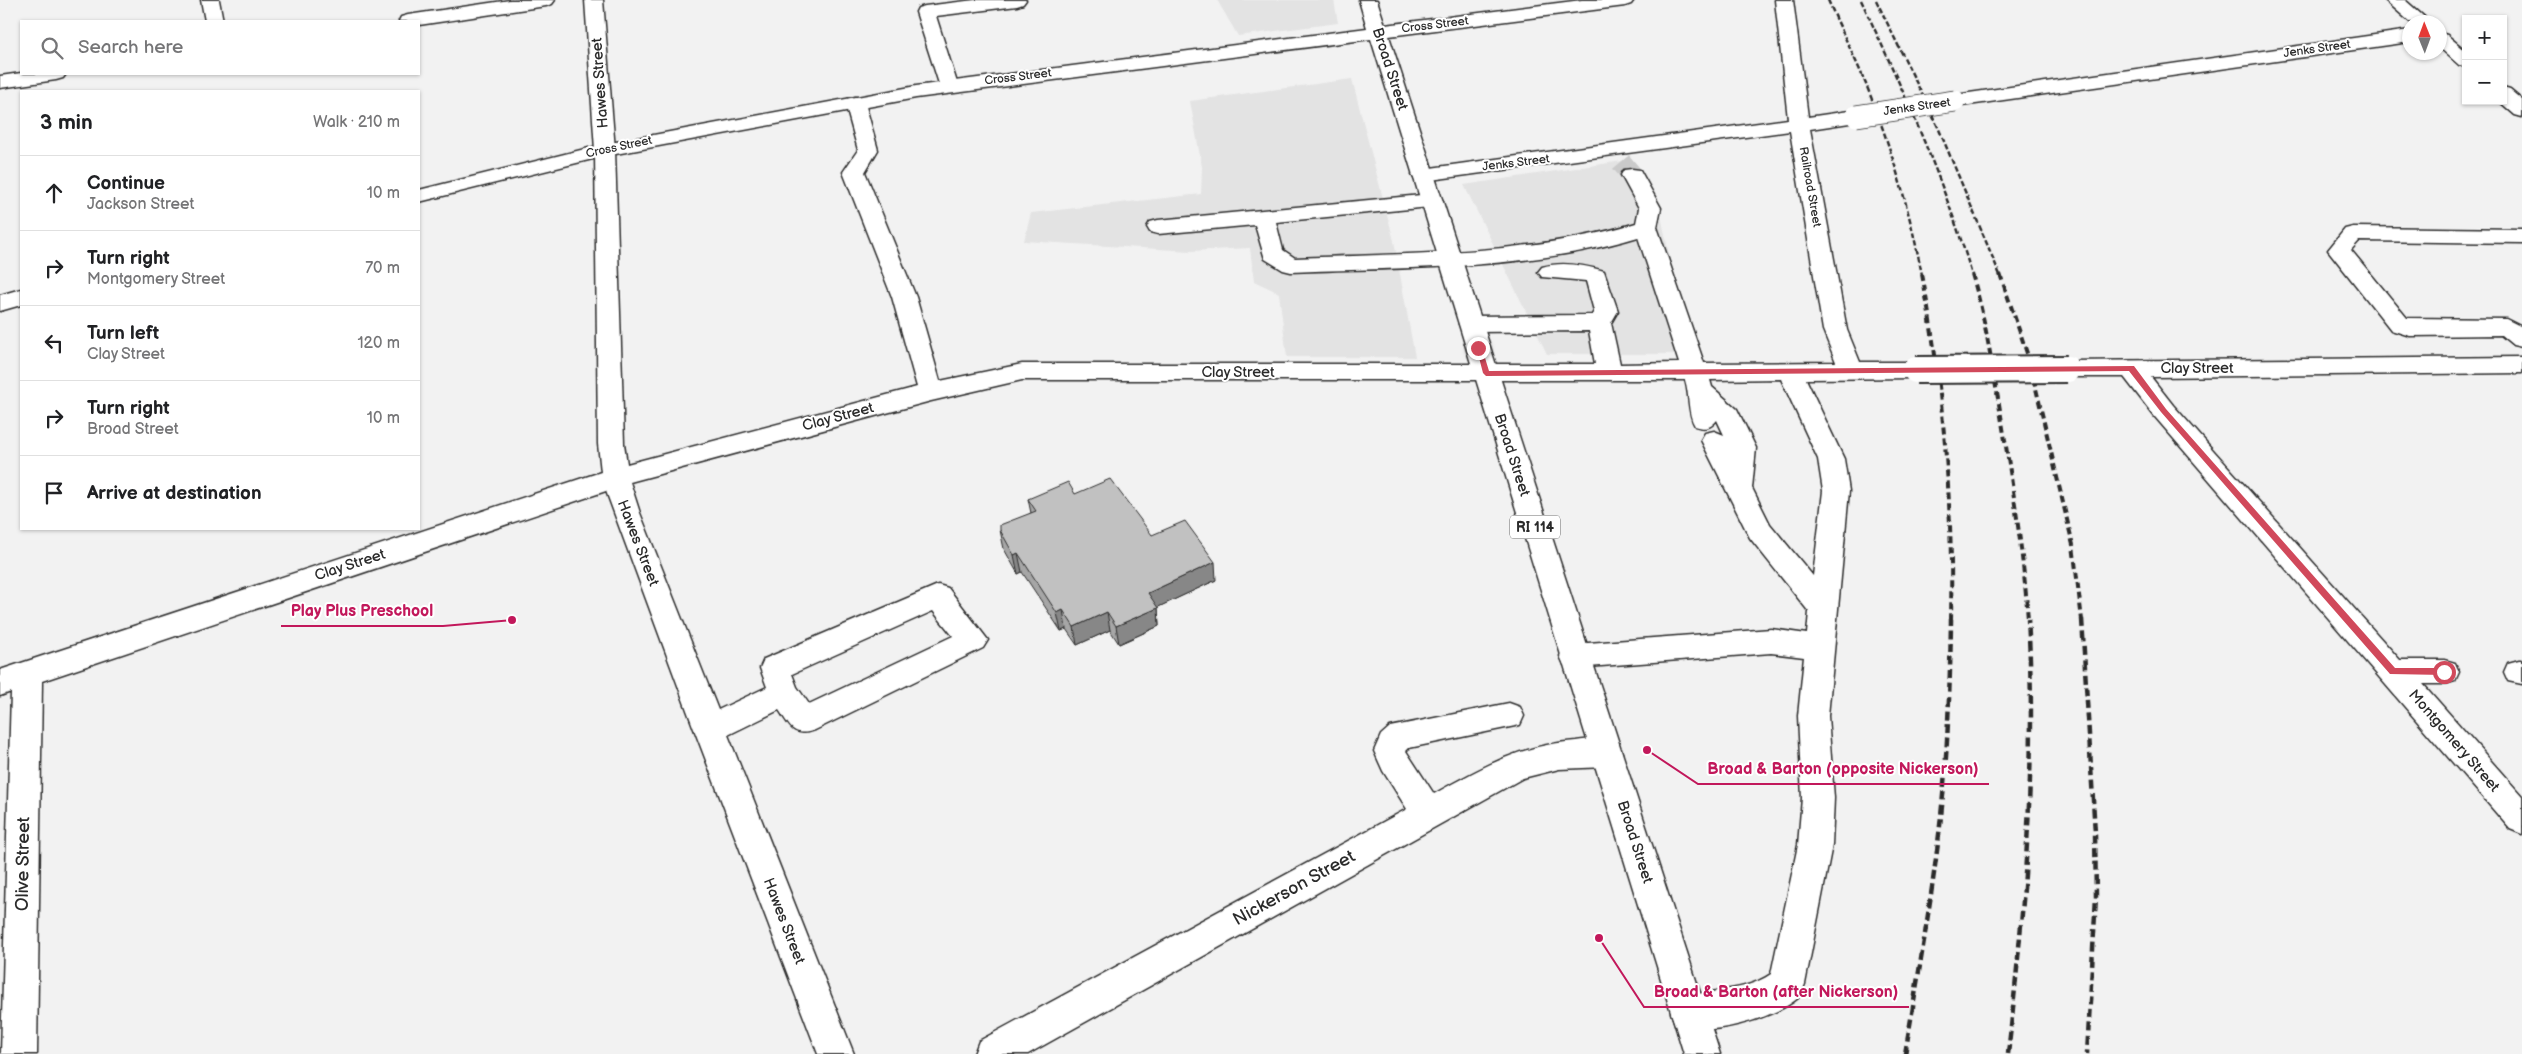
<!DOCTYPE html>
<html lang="en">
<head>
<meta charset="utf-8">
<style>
	body { margin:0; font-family:"Balsamiq Sans",sans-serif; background:#f6f6f6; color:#202124 }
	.controls { position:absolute; right:15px; top:15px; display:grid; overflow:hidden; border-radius:0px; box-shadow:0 1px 4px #0004 }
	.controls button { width:45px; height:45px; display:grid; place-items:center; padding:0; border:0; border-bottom:1px solid #e0e0e0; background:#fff; color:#202124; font:25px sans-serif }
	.compass { position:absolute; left:2402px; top:15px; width:45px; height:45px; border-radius:50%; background:#fff; box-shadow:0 1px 4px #0004; rotate:359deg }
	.stop { position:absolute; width:15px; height:15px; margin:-11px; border:4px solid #d1495b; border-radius:50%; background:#fff }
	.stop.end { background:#d1495b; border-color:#fff; box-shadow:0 1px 5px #0008 }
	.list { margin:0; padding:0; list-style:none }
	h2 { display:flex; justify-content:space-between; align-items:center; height:65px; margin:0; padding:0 20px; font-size:21px }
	h2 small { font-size:16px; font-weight:400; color:#757577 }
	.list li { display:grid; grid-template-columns:32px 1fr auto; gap:15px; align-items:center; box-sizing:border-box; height:75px; padding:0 20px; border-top:1px solid #e0e0e0 }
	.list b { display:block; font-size:19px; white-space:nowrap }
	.list p { margin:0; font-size:16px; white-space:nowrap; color:#757577 }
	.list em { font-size:16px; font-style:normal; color:#757577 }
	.icon { flex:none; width:28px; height:28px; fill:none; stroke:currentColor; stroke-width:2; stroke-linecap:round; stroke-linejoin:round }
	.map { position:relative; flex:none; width:2522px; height:1054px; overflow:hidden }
	.search { position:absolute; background:#fff; box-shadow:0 1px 4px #0004; left:20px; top:20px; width:400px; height:55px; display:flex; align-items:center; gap:12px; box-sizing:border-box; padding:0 18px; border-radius:0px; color:#757577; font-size:19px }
	.panel { position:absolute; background:#fff; box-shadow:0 1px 4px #0004; left:20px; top:90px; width:400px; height:440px; border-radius:0px }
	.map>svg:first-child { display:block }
	.built { fill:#e3e3e3 }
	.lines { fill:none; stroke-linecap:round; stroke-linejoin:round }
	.minor-tunnel { stroke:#cacaca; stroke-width:21; stroke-dasharray:21 10; stroke-linecap:butt }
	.minor-casing { stroke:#2b2b2b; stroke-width:3 }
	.major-casing { stroke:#2b2b2b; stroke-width:3 }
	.minor { fill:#fff; fill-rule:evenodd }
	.major { fill:#fff; fill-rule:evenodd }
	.rail-far2 { stroke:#2b2b2b; stroke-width:2.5; stroke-dasharray:5.5 2.5; stroke-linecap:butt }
	.rail-far1 { stroke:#2b2b2b; stroke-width:4; stroke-dasharray:7 4; stroke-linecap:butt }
	.rail { stroke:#2b2b2b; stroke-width:4.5; stroke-dasharray:9 4.5; stroke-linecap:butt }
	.minor-bridge-far1-casing { stroke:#2b2b2b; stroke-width:23; stroke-linecap:butt }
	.minor-bridge-casing { stroke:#2b2b2b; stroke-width:30; stroke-linecap:butt }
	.minor-bridge-far1 { stroke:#fff; stroke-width:21 }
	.minor-bridge { stroke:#fff; stroke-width:26 }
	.wall { fill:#a6a6a6; stroke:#2b2b2b }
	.shaded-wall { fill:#878787; stroke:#2b2b2b }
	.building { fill:#c1c1c1; stroke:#2b2b2b }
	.route { fill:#d1495b }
	.labels { text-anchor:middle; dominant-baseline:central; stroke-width:4; stroke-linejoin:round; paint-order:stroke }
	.far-street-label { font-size:12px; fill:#2b2b2b; stroke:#fff }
	.shield { fill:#fff; stroke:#6b6b6b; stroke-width:1 }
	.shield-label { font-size:14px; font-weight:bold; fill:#2b2b2b }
	.street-label { font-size:15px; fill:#2b2b2b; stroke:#fff }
	.near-street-label { font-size:18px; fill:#2b2b2b; stroke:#fff }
	.leader { fill:none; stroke:#c2185b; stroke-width:2 }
	.callout-dot { fill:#c2185b; stroke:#fff; stroke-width:2 }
	.callout-label { font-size:16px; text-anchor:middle; font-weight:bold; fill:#c2185b; stroke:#fff; stroke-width:4; stroke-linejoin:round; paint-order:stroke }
</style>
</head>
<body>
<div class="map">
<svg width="2522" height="1054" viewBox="0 0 2522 1054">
	<rect width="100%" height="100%" fill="#f2f2f2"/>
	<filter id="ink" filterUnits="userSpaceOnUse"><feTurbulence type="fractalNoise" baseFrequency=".02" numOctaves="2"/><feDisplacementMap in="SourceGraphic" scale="10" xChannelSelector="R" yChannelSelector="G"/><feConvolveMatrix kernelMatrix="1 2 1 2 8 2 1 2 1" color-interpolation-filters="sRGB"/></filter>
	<g filter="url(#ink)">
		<!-- built -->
		<path class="built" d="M 1217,0 L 1334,0 L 1338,23 L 1238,36 Z
			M 1352,79 L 1394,241 L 1415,357 L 1287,357 L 1279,293 L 1254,281 L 1250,248 L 1191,251 L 1024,241 L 1031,213 L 1201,194 L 1202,167 L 1190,101 Z
			M 1629,160 L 1657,197 L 1676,287 L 1702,354 L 1547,354 L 1464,185 Z"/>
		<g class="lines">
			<!-- minor-tunnel -->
			<path class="minor-tunnel" d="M 1621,162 L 1632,175"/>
			<!-- minor casing -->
			<g class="minor-casing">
				<path id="minor" d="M 201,0 L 219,0 L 223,21 L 205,21 Z
					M 585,0 L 603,0 L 615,150 L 624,444 L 627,464 L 917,387 L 892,297 L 843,172 L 858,150 L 845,103 L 848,99 L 855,97 L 862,99 L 865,103 L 878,150 L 865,172 L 916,297 L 940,381 L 1022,364 L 1595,364 L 1589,331 L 1471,332 L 1463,330 L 1459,324 L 1463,318 L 1471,316 L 1592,315 L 1594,311 L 1586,281 L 1542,277 L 1538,272 L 1542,267 C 1562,261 1584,265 1604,271 L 1618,311 L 1611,323 L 1620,364 L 1679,363 L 1638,237 C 1526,271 1407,267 1291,272 L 1283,270 L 1265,259 L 1255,225 L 1158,234 L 1150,232 L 1147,227 L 1150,222 L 1158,220 L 1432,194 L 1440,196 L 1443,201 L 1440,206 L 1276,222 L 1283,250 L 1295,258 C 1409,253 1526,256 1636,223 L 1639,208 L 1621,175 L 1624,170 L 1632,169 L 1640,170 L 1661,208 L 1657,227 L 1704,363 L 1836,362 L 1823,330 L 1790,131 L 1423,181 L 1415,180 L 1412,175 L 1415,170 L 1423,169 L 1788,119 L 1775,0 L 1793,0 L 1808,117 L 1856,110 L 1863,112 L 1866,116 L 1863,120 L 1856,122 L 1810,129 L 1847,330 L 1860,362 L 1916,362 L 1925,364 L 1928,370 L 1925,376 L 1916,378 L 1806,379 L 1844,459 L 1849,491 L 1828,716 L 1834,798 L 1832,845 L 1805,984 C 1803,989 1801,994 1798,998 C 1773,1019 1707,1038 1676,1026 L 1671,1013 L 1676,1000 C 1708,988 1742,994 1771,974 L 1798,845 L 1802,798 L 1798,716 L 1804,657 L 1771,653 L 1575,668 L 1564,665 L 1560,656 L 1564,647 L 1575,644 L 1771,629 L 1807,634 L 1809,612 L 1750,538 L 1701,440 L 1705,433 L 1714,431 L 1724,435 L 1717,420 C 1711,427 1707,430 1695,426 C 1687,413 1690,395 1685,380 L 1022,380 L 931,401 L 630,482 L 640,513 L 718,710 L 767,687 L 760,668 L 764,659 L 938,585 L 948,588 L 988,640 L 983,648 L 815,730 C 793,738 790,726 779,710 L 728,735 L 854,1054 L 818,1054 L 694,729 L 606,491 L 42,681 L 37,1054 L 1,1054 L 11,692 L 0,696 L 0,670 L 601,472 L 598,444 L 595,150 ZM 1781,379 L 1818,459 L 1823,491 L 1813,576 L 1770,524 L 1752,488 L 1756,448 L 1737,409 L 1712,387 L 1710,380 ZM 933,611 L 953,636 L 809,704 L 797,687 L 792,674 Z
					M 975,0 L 1026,0 L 1023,4 L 1017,6 L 936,16 L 958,86 L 955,90 L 941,90 L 916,12 L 918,8 L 925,6 Z
					M 2385,0 L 2405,0 L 2430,22 L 2410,22 Z
					M 2410,30 L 2410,42 L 1955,107 L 1948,105 L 1945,101 L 1948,97 L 1955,95 Z
					M 2440,33 L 2447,35 L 2466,51 L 2466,67 L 2459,65 L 2440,48 Z
					M 2503,88 L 2510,90 L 2522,100 L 2522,117 L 2515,115 L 2499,101 L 2503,101 Z
					M 2353,227 L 2522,229 L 2522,243 L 2359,241 L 2351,250 L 2407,318 L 2506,319 L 2522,327 L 2522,347 L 2513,345 L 2501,335 L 2410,336 L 2391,330 L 2328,250 L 2345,229 Z
					M 2522,357 L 2522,373 L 2151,377 L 2173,405 L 2400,660 L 2444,660 L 2455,663 L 2459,672 L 2455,681 L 2444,684 L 2423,684 L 2522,796 L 2522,834 L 2510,829 L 2155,417 L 2124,377 L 2067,377 L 2058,375 L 2055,369 L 2058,363 L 2067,361 Z
					M 2519,660 L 2522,660 L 2522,684 L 2508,681 L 2504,672 L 2508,663 Z
					M 1509,703 L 1520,707 L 1524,716 L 1520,725 L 1409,748 L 1406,751 L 1434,794 C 1481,768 1520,745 1576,741 C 1590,739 1603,738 1617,743 L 1622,753 L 1617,763 L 1606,767 L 1559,769 L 1523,778 L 1028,1054 L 974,1054 L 979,1041 L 1407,809 L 1383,771 L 1374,751 L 1381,735 L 1390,727 Z"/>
			</g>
			<!-- major casing -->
			<g class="major-casing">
				<path id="major" d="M 510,0 L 555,0 L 552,4 L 546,6 L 419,25 L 419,21 L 399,21 L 401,17 L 408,15 Z
					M 1359,0 L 1377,0 L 1385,25 L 1582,0 L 1634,0 L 1631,4 L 1625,6 L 1389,36 L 1720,1054 L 1684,1054 L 1371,39 L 916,98 L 605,156 L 419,202 L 419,190 L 605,144 L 916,86 L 1367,28 Z
					M 21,73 L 21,74 L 66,74 L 63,78 L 56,80 L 0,88 L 0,76 Z
					M 21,289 L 21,305 L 0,311 L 0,295 Z"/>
			</g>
			<!-- minor -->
			<use href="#minor" class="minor"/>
			<!-- major -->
			<use href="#major" class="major"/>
			<!-- rail-far2 -->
			<path class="rail-far2" d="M 1828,0 C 1843,35 1861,69 1874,105 C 1895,160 1911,217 1922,275
				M 1861,0 C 1903,90 1944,180 1972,275
				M 1876,0 L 1938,127 L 2000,275"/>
			<!-- rail-far1 -->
			<path class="rail-far1" d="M 1922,274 C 1943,388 1953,504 1951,620
				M 1972,274 C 1985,317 1991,360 1999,404 C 2011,476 2023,548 2028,620
				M 2000,274 L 2029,359 L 2073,545 L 2082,620"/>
			<!-- rail -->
			<path class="rail" d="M 2082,619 L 2095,833 L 2096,897 L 2087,1054
				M 1905,1054 C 1917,984 1929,914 1938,843 C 1947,769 1950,694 1951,619
				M 2008,1054 C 2024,910 2037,764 2028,619"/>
			<!-- minor-bridge-far1 casing -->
			<g class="minor-bridge-far1-casing">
				<path id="minor-bridge-far1" d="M 1856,116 L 1955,101"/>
			</g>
			<!-- minor-bridge casing -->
			<g class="minor-bridge-casing">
				<path id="minor-bridge" d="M 1916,370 L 2067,369"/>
			</g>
			<!-- minor-bridge-far1 -->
			<use href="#minor-bridge-far1" class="minor-bridge-far1"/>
			<!-- minor-bridge -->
			<use href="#minor-bridge" class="minor-bridge"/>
		</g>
		<!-- wall -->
		<path class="wall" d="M 1075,494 L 1152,535 L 1216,580 L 1158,607 L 1159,626 L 1119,644 L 1110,630 L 1077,645 L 1066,629 L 1061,631 L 1022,572 L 1018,574 L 1004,549 L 1000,530 L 1031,513 L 1028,499 Z"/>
		<!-- shaded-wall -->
		<path class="shaded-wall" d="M 1018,553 L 1022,572 L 1018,574 L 1014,555 Z
			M 1215,562 L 1216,580 L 1150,611 L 1148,593 Z
			M 1158,608 L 1159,626 L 1119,644 L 1116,626 Z
			M 1063,610 L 1066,629 L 1061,631 L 1057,613 Z
			M 1107,612 L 1110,630 L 1077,645 L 1074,627 Z"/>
		<!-- building -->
		<path class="building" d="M 1110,479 L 1152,535 L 1185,521 L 1215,562 L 1148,593 L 1158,608 L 1116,626 L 1107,612 L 1074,627 L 1063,610 L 1057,613 L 1018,553 L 1014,555 L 1000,530 L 1000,525 L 1036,511 L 1028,499 L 1068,482 L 1075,494 Z"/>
	</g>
	<!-- route -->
	<path class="route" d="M 1476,346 L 1482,348 L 1489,371 L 2134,366 L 2166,409 L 2395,668 L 2444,668 L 2449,672 L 2444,675 L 2390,674 L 2161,412 L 2129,371 L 1486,376 L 1483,373 Z"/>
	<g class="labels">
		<!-- far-street labels -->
		<g class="far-street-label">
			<text transform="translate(1435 25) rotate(-7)">Cross Street</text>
			<text transform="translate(2317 49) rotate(-8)">Jenks Street</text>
			<text transform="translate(1018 77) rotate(-7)">Cross Street</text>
			<text transform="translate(1917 107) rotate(-8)">Jenks Street</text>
			<text transform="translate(619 147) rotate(-12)">Cross Street</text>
			<text transform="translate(1516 163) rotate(-7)">Jenks Street</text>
			<text transform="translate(1810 187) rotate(80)">Railroad Street</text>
		</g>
		<!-- shield labels -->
		<rect class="shield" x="1510" y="515.5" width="50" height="23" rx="4"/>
		<g class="shield-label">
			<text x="1535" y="527">RI 114</text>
		</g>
		<!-- street labels -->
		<g class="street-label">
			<text transform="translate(1390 69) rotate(72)">Broad Street</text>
			<text transform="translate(600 83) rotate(-94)">Hawes Street</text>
			<text x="2197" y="368">Clay Street</text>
			<text x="1238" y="372">Clay Street</text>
			<text transform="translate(838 417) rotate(-15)">Clay Street</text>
			<text transform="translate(1512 455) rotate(72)">Broad Street</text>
			<text transform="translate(638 543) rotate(69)">Hawes Street</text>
			<text transform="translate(350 565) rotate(-18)">Clay Street</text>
			<text transform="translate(2454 741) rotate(49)">Montgomery Street</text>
			<text transform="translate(1635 842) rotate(72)">Broad Street</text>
			<text transform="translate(784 921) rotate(69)">Hawes Street</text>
		</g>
		<!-- near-street labels -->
		<g class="near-street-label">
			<text transform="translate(23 864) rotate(-89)">Olive Street</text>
			<text transform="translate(1294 888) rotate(-29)">Nickerson Street</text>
		</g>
	</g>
	<!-- callouts -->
	<path class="leader" d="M512 620L443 626H281M1647 750L1698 784H1989M1599 938L1644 1007H1909"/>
	<g class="callout-dot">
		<circle cx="512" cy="620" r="5"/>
		<circle cx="1647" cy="750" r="5"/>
		<circle cx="1599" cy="938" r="5"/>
	</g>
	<g class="callout-label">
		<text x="362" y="616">Play Plus Preschool</text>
		<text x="1843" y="774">Broad &amp; Barton (opposite Nickerson)</text>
		<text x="1776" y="997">Broad &amp; Barton (after Nickerson)</text>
	</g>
</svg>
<div class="controls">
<button>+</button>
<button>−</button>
</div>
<svg class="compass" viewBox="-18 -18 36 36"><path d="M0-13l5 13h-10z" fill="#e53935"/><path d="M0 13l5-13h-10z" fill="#757577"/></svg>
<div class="stop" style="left:2444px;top:672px"></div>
<div class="stop end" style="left:1478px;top:348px"></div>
<div class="search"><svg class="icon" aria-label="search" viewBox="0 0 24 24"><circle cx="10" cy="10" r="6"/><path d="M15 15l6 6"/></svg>Search here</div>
<section class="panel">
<h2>3 min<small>Walk · 210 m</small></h2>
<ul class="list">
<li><svg class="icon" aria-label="ahead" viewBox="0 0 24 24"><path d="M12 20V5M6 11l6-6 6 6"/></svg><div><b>Continue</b><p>Jackson Street</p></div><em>10 m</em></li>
<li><svg class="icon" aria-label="right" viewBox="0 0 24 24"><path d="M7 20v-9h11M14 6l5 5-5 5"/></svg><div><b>Turn right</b><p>Montgomery Street</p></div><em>70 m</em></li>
<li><svg class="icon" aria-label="left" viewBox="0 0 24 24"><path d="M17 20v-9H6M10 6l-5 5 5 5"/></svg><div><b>Turn left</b><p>Clay Street</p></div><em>120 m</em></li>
<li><svg class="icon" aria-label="right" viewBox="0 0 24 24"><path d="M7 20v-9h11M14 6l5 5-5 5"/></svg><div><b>Turn right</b><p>Broad Street</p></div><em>10 m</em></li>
<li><svg class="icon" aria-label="arrive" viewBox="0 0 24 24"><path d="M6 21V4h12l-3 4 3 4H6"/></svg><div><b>Arrive at destination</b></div></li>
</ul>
</section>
</div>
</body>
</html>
